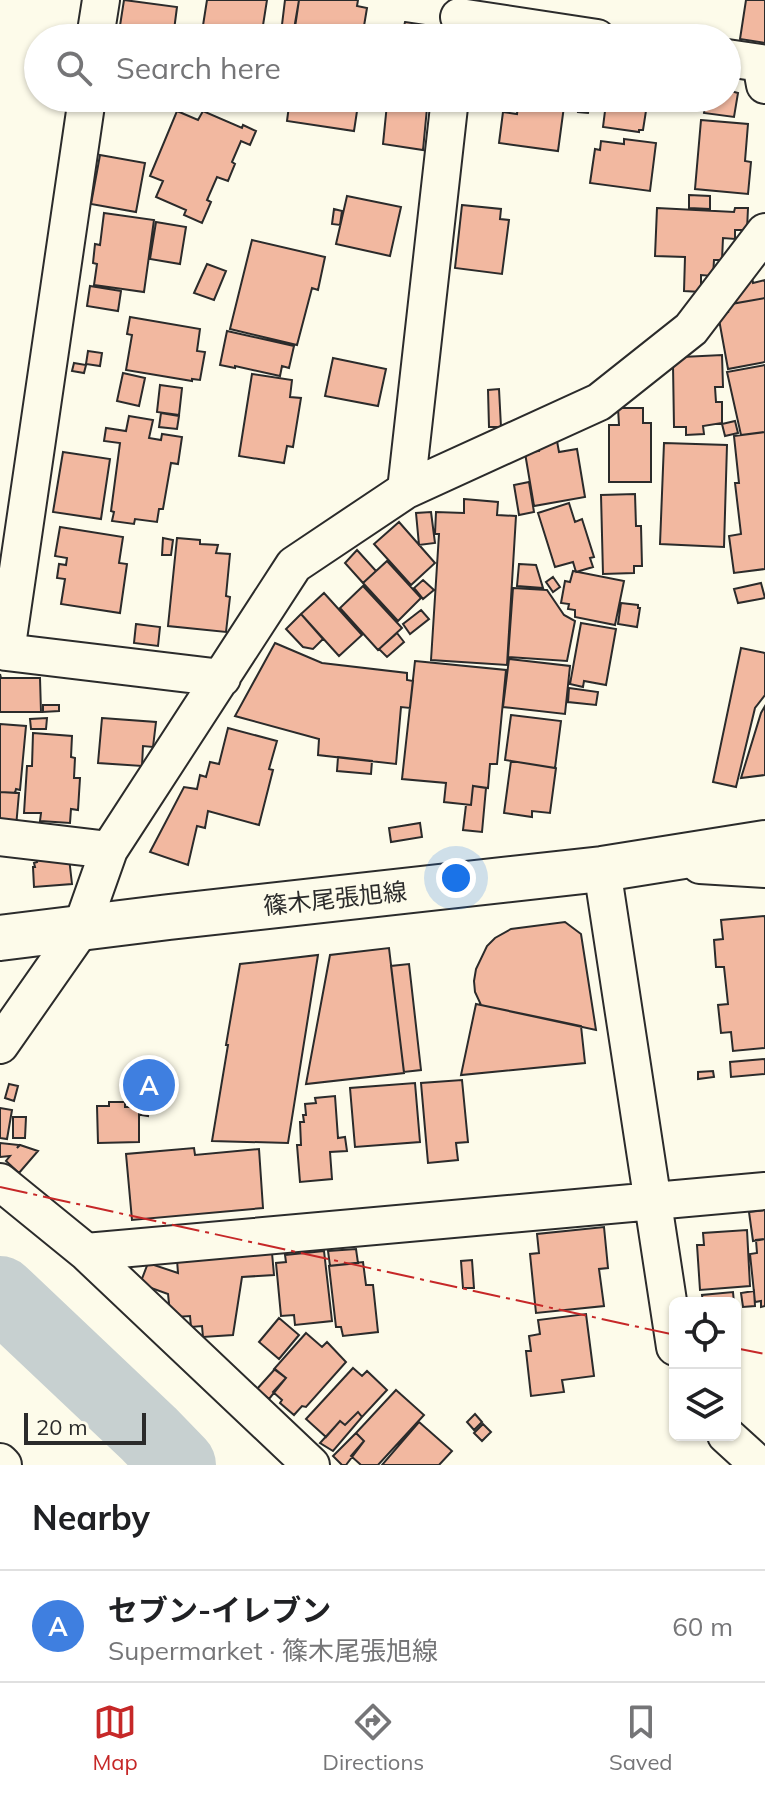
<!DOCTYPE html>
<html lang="en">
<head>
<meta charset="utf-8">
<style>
	body { margin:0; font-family:Mulish,"Noto Sans JP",sans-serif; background:#f6f6f6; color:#202124 }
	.controls { position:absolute; right:24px; bottom:24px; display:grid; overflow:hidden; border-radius:12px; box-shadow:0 2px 6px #0004 }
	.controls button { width:72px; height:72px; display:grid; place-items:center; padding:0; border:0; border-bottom:2px solid #e0e0e0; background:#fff; color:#202124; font:40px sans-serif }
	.scale { position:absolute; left:24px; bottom:20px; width:122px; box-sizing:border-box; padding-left:8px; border:4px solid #2b2b2b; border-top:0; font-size:22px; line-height:28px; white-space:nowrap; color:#2b2b2b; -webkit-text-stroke:6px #fdfbea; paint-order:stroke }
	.you { position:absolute; left:456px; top:878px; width:28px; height:28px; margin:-20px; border:6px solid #fff; border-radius:50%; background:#1a73e8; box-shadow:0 0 0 12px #1a73e833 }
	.badge { display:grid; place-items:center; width:52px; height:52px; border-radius:50%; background:#c62828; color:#fff; font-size:26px; font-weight:700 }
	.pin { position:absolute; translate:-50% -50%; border:4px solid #fff; box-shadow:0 2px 8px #0006 }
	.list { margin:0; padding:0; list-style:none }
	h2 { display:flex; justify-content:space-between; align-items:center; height:104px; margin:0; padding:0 32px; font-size:34px }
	h2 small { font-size:26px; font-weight:400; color:#757577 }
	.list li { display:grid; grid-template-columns:52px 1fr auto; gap:24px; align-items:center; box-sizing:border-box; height:112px; padding:0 32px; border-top:2px solid #e0e0e0 }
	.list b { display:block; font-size:30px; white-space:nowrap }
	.list p { margin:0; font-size:26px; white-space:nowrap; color:#757577 }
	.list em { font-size:26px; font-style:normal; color:#757577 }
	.icon { flex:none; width:44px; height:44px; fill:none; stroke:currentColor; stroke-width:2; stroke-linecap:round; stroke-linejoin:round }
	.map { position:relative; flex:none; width:765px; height:1465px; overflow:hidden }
	.search { position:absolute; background:#fff; box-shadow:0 2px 6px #0004; left:24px; right:24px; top:24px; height:88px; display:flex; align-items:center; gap:20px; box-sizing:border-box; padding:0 28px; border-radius:44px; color:#757577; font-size:30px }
	.sheet { height:216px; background:#fff }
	nav { display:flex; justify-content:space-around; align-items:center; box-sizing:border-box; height:112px; border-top:2px solid #e0e0e0; background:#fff; font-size:22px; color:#757577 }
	nav a { display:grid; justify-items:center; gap:4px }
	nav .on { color:#c62828 }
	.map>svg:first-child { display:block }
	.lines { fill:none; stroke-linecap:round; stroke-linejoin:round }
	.river { stroke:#c7d0d0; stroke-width:74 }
	.building { fill:#f2b8a0; stroke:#2b2b2b; stroke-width:2 }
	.minor-casing { stroke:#2b2b2b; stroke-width:40 }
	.secondary-casing { stroke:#2b2b2b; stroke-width:48 }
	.minor { stroke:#fdfbea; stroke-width:36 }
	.secondary { stroke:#fdfbea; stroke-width:44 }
	.power { stroke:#c62828; stroke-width:2; stroke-dasharray:28 6 4 6; stroke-linecap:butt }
	.labels { text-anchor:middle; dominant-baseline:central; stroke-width:6; stroke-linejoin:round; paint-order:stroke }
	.street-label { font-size:24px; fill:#2b2b2b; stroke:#fdfbea }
</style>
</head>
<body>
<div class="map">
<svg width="765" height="1465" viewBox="0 0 765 1465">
	<rect width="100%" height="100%" fill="#fdfbea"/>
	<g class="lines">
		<!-- river -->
		<path class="river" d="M 0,1293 L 149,1434 L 179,1465"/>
	</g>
	<!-- building -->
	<path class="building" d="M 124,0 L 177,7 L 173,38 L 154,38 L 119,32 Z
		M 207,0 L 267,0 L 261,38 L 201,38 Z
		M 285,0 L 299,0 L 293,35 L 281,33 Z
		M 299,0 L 358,0 L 357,6 L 367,8 L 362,38 L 318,38 L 294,34 Z
		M 746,0 L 765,0 L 765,43 L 740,39 Z
		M 405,22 L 439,27 L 437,38 L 386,38 L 387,33 L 402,35 Z
		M 727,90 L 738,93 L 734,117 L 704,113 L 706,98 L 727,98 Z
		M 108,98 L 145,98 L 144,104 Z
		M 290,98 L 359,98 L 354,131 L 287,121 Z
		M 519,98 L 565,99 L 558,151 L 499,143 L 503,112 L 517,114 Z
		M 596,98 L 648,98 L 643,130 L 639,130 L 639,132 L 603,127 L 605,111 L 594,109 Z
		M 648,98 L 681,98 L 680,104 Z
		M 579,102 L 590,103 L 588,113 L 578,112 Z
		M 387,104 L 427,108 L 423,150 L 383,144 Z
		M 177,111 L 198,120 L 203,111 L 242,128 L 243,125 L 256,131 L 250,145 L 241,141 L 232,162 L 235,164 L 228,181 L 217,177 L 207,200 L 211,202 L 202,223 L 184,215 L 186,210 L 156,197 L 163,181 L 150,176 Z
		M 701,120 L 748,124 L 745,161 L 751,162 L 748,194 L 695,189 Z
		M 624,139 L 656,143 L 650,191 L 590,183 L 595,149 L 600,150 L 601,141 L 624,144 Z
		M 100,155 L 145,163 L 136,212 L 91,204 Z
		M 689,195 L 710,196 L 710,209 L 689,208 Z
		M 347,196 L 401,207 L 390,256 L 336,244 Z
		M 462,205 L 501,209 L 500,219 L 509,220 L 502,274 L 455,268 Z
		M 657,208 L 734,212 L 735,208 L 748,208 L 747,230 L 735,230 L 735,239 L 723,238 L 722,260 L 714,260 L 713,276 L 701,275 L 701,292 L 684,291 L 685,257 L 655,256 Z
		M 334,209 L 342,211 L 340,225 L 332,224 Z
		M 104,213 L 154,220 L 144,292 L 94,285 L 97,264 L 93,263 L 95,244 L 100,245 Z
		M 156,222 L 186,227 L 180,264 L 150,259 Z
		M 252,240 L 325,257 L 318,290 L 312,288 L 297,345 L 230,329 Z
		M 207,264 L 226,271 L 214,300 L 194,293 Z
		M 752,278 L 753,283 L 765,280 L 765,298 L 731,304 Z
		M 90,286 L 121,291 L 118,311 L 87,306 Z
		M 765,298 L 765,362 L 728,369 L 718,314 L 728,312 L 726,305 Z
		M 130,317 L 200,329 L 197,351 L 205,352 L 200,380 L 192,379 L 192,381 L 126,370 L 132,335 L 127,334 Z
		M 227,331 L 294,346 L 289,368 L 282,366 L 280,376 L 235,366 L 235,368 L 220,365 Z
		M 88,351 L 102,353 L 100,366 L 86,364 Z
		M 722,355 L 723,387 L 715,387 L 716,402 L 722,402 L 722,423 L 703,426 L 704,434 L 686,435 L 686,427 L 674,427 L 673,365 L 675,365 L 682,357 Z
		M 333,358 L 386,369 L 378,406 L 325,396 Z
		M 74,363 L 86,365 L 84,373 L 72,371 Z
		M 765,365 L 765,432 L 741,435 L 727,372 Z
		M 123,373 L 145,378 L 139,406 L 117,401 Z
		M 252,374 L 292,380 L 290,397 L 301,398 L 293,447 L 287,446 L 284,463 L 239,456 Z
		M 160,385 L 182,388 L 179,415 L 157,412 Z
		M 499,389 L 501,427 L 489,427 L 488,390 Z
		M 618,408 L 643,408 L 643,423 L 651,423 L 651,482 L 609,482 L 609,425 L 619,425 Z
		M 161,413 L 179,416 L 177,429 L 159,427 Z
		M 129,416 L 153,420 L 149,438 L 161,440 L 162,434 L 182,437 L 178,464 L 171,463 L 163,509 L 159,509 L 157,522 L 135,519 L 134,524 L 112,521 L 114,512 L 111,511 L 120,443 L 104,441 L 106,428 L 126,431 Z
		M 735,421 L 738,433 L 725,436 L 722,424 Z
		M 765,432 L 765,569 L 734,573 L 729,536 L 741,534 L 735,483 L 739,483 L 734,436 Z
		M 557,441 L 559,452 L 577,449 L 585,497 L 534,506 L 525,453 L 539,451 L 538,444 Z
		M 664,443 L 727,445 L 724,547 L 660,544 Z
		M 63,452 L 110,459 L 101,519 L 53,512 Z
		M 529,482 L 534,512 L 519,515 L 514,485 Z
		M 635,494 L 636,526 L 641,526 L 642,566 L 634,566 L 634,573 L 603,574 L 601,495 Z
		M 464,499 L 498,502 L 497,515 L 516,516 L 507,665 L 431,660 L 439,534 L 435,534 L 436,512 L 464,513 Z
		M 569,503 L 575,522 L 582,519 L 594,557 L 590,558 L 593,567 L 576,572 L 573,562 L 555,567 L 538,513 Z
		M 431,512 L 435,543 L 419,545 L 416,513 Z
		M 399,522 L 435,563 L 411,585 L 374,544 Z
		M 60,527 L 123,537 L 119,563 L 127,564 L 120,613 L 61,604 L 65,579 L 57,578 L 59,564 L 66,565 L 67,558 L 55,556 Z
		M 163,538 L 173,540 L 171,555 L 162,555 Z
		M 177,538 L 200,540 L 200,544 L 218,545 L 216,553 L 230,554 L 226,596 L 230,597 L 226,632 L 168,626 Z
		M 357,550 L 376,571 L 363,583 L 345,563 Z
		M 387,561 L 421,598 L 398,621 L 363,583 Z
		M 519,564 L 536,565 L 543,588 L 517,586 Z
		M 573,571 L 624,581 L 615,625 L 575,617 L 575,610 L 568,609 L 569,604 L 561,603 L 565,581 L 570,582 Z
		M 553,577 L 560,587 L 553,592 L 546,582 Z
		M 423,580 L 434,590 L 423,599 L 414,588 Z
		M 761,583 L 765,598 L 738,603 L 734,589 Z
		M 363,586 L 402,628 L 378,650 L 340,608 Z
		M 513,588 L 547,590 L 564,615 L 575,621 L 567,661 L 508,657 Z
		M 324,593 L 362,635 L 339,656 L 301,614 Z
		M 621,603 L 638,605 L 638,608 L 640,608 L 637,627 L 618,624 Z
		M 421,610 L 429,619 L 410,634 L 403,624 Z
		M 301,614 L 323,639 L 313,649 L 303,647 L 286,629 Z
		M 581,623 L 616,629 L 606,685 L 584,681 L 583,687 L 570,684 Z
		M 136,624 L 160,627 L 158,646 L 134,643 Z
		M 397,633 L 404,642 L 387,657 L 379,649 Z
		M 275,643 L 322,663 L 407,673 L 407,680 L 413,681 L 410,708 L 401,707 L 396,764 L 318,755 L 319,739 L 235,716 Z
		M 741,648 L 765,653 L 765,695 L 755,708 L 736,787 L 713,782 Z
		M 509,659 L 570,666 L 565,714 L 503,707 Z
		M 415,661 L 506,670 L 497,764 L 490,764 L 488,788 L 473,786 L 471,805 L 444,802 L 446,783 L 402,779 Z
		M 0,674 L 1,678 L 40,678 L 41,712 L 0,712 Z
		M 569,688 L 598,692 L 596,705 L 568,702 Z
		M 43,705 L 59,705 L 59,711 L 43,712 Z
		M 765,706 L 765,775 L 741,778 L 761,713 Z
		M 511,715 L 561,721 L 555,768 L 505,760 Z
		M 47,718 L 46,729 L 31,729 L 30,719 Z
		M 102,718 L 156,722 L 153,747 L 143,746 L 142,766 L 98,763 Z
		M 0,724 L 26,726 L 20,790 L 16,789 L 15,793 L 0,792 Z
		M 228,728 L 277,741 L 269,769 L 273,770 L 259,825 L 208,811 L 205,828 L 197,826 L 188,865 L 150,852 L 184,787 L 197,789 L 200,775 L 206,777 L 210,762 L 219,764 Z
		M 33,733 L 72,736 L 71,757 L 75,758 L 74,778 L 80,778 L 78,810 L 71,809 L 70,823 L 40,821 L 41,813 L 24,813 L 27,766 L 32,766 Z
		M 338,757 L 372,761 L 371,774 L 337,771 Z
		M 511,761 L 556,768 L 550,813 L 532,811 L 532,817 L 504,813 Z
		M 473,786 L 486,788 L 482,832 L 463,830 L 466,805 L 471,805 Z
		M 0,792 L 19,793 L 16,827 L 0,826 Z
		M 420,823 L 422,837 L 391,842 L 389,828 Z
		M 36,858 L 69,858 L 72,884 L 34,887 L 33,867 L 35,867 L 34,863 L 37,862 Z
		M 765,916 L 765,1048 L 733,1051 L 731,1032 L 721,1033 L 718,1005 L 728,1004 L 724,967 L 716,967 L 714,940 L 723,939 L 721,920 Z
		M 565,922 L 581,934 L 596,1030 L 481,1005 L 475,992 L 474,981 L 476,969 L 487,946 L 495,938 L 511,929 Z
		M 389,948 L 404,1073 L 306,1084 L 330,955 Z
		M 318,955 L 288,1143 L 212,1141 L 228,1045 L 226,1045 L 240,964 Z
		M 409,964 L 421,1070 L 404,1072 L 391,966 Z
		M 476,1004 L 581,1026 L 585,1063 L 461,1075 Z
		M 765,1059 L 765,1074 L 731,1077 L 730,1062 Z
		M 713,1071 L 714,1077 L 698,1079 L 698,1072 Z
		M 155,1072 L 162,1073 L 160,1085 L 154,1084 Z
		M 462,1080 L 468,1142 L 456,1143 L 458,1160 L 428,1163 L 421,1083 Z
		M 140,1081 L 152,1082 L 150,1096 L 138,1094 Z
		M 415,1083 L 420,1142 L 355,1147 L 350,1088 Z
		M 9,1084 L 18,1086 L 14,1101 L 5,1098 Z
		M 335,1096 L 338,1138 L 345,1137 L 347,1151 L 330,1152 L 332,1179 L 300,1182 L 297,1145 L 301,1145 L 300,1122 L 304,1122 L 303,1115 L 306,1115 L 305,1104 L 316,1103 L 315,1098 Z
		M 109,1102 L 125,1102 L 125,1107 L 139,1107 L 139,1142 L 98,1143 L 97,1106 L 109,1106 Z
		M 142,1104 L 149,1105 L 148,1116 L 141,1115 Z
		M 0,1108 L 12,1110 L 7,1139 L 0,1138 Z
		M 13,1117 L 26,1117 L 25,1138 L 13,1138 Z
		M 0,1143 L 19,1145 L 17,1148 L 20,1145 L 38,1151 L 19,1173 L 6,1161 L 10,1156 L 0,1157 Z
		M 194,1148 L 195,1155 L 259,1149 L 263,1208 L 132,1220 L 126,1154 Z
		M 765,1210 L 765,1239 L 753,1241 L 749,1212 Z
		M 604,1227 L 608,1268 L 599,1269 L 604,1306 L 536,1313 L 530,1254 L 539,1253 L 537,1234 Z
		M 747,1230 L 750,1286 L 700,1290 L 697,1245 L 704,1245 L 703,1233 Z
		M 765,1239 L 765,1306 L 761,1307 L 761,1301 L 755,1302 L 750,1254 L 757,1253 L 756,1240 Z
		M 356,1249 L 358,1263 L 330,1266 L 328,1251 Z
		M 324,1251 L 332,1321 L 295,1325 L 294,1315 L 281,1316 L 276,1263 L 286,1262 L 285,1255 Z
		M 272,1253 L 274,1275 L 242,1277 L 233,1335 L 203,1337 L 202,1326 L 191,1327 L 190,1316 L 175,1317 L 170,1313 L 168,1294 L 140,1284 L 148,1263 L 178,1273 L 177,1260 Z
		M 472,1260 L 474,1288 L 463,1288 L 461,1261 Z
		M 363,1262 L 366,1285 L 373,1285 L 378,1332 L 343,1336 L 341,1327 L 336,1327 L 329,1266 Z
		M 754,1291 L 755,1306 L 743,1307 L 741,1293 Z
		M 733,1292 L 734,1303 L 703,1303 L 702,1295 Z
		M 586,1314 L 594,1376 L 562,1380 L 564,1392 L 531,1396 L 526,1351 L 531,1351 L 529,1336 L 540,1334 L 538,1320 Z
		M 279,1318 L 299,1335 L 279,1359 L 259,1342 Z
		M 306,1333 L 322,1347 L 327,1342 L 346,1362 L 306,1407 L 302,1406 L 294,1415 L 280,1403 L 282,1400 L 273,1392 L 286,1378 L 274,1369 Z
		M 353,1368 L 362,1376 L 367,1371 L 387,1390 L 362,1417 L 358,1412 L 345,1425 L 340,1421 L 326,1437 L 306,1419 Z
		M 275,1369 L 286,1378 L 269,1399 L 257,1389 Z
		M 396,1390 L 424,1415 L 378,1465 L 361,1465 L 351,1456 L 364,1441 L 356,1433 Z
		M 358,1412 L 362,1417 L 333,1451 L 320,1443 L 340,1421 L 345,1425 Z
		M 475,1414 L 482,1422 L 474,1430 L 467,1422 Z
		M 419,1422 L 452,1451 L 439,1465 L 382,1465 Z
		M 483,1424 L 491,1432 L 482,1441 L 474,1433 Z
		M 356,1433 L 364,1441 L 346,1465 L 342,1465 L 333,1456 Z"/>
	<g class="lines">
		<!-- minor casing -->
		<g class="minor-casing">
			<path id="minor" d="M 459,17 L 597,38
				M 95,38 L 101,0
				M 727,58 L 761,63 L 765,85
				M 87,98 L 6,652 L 222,678
				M 406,490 L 450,98
				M 0,837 L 109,850
				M 700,865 L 765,869
				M 602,869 L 675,1347
				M 0,1045 L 81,929 L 109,850 L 294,565 L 406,490 L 599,402 L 691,329 L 765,232
				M 0,1182 L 86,1252 L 311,1465
				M 86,1252 L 765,1191
				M 726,1435 L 759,1465
				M 0,1462 L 3,1465"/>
		</g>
		<!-- secondary casing -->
		<g class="secondary-casing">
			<path id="secondary" d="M 0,938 L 169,917 L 602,869 L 765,843"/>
		</g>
		<!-- minor -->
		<use href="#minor" class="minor"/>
		<!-- secondary -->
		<use href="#secondary" class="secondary"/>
		<!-- power -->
		<path class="power" d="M 0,1187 L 675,1335
			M 735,1348 L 765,1354"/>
	</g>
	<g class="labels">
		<!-- street labels -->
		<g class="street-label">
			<text transform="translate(335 898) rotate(-6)">篠木尾張旭線</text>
		</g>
	</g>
</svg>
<div class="controls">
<button><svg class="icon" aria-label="locate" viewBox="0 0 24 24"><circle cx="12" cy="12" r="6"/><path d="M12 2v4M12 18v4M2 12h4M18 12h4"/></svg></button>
<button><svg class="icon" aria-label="layers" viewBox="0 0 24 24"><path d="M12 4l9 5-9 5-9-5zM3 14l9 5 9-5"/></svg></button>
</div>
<div class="scale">20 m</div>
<div class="you"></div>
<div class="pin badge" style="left:149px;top:1085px;background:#3f7fe0">A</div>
<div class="search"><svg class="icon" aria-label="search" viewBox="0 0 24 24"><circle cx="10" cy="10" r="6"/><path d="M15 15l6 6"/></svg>Search here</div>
</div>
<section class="sheet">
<h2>Nearby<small></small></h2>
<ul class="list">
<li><span class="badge" style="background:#3f7fe0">A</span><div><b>セブン-イレブン</b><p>Supermarket · 篠木尾張旭線</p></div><em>60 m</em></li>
</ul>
</section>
<nav>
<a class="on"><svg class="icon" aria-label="map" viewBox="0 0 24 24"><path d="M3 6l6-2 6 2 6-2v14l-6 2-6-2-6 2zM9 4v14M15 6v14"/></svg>Map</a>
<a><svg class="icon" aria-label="directions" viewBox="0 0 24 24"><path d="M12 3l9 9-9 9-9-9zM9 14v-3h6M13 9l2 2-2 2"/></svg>Directions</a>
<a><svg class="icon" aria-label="saved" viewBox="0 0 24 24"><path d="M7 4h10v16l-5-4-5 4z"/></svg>Saved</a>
</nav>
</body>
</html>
